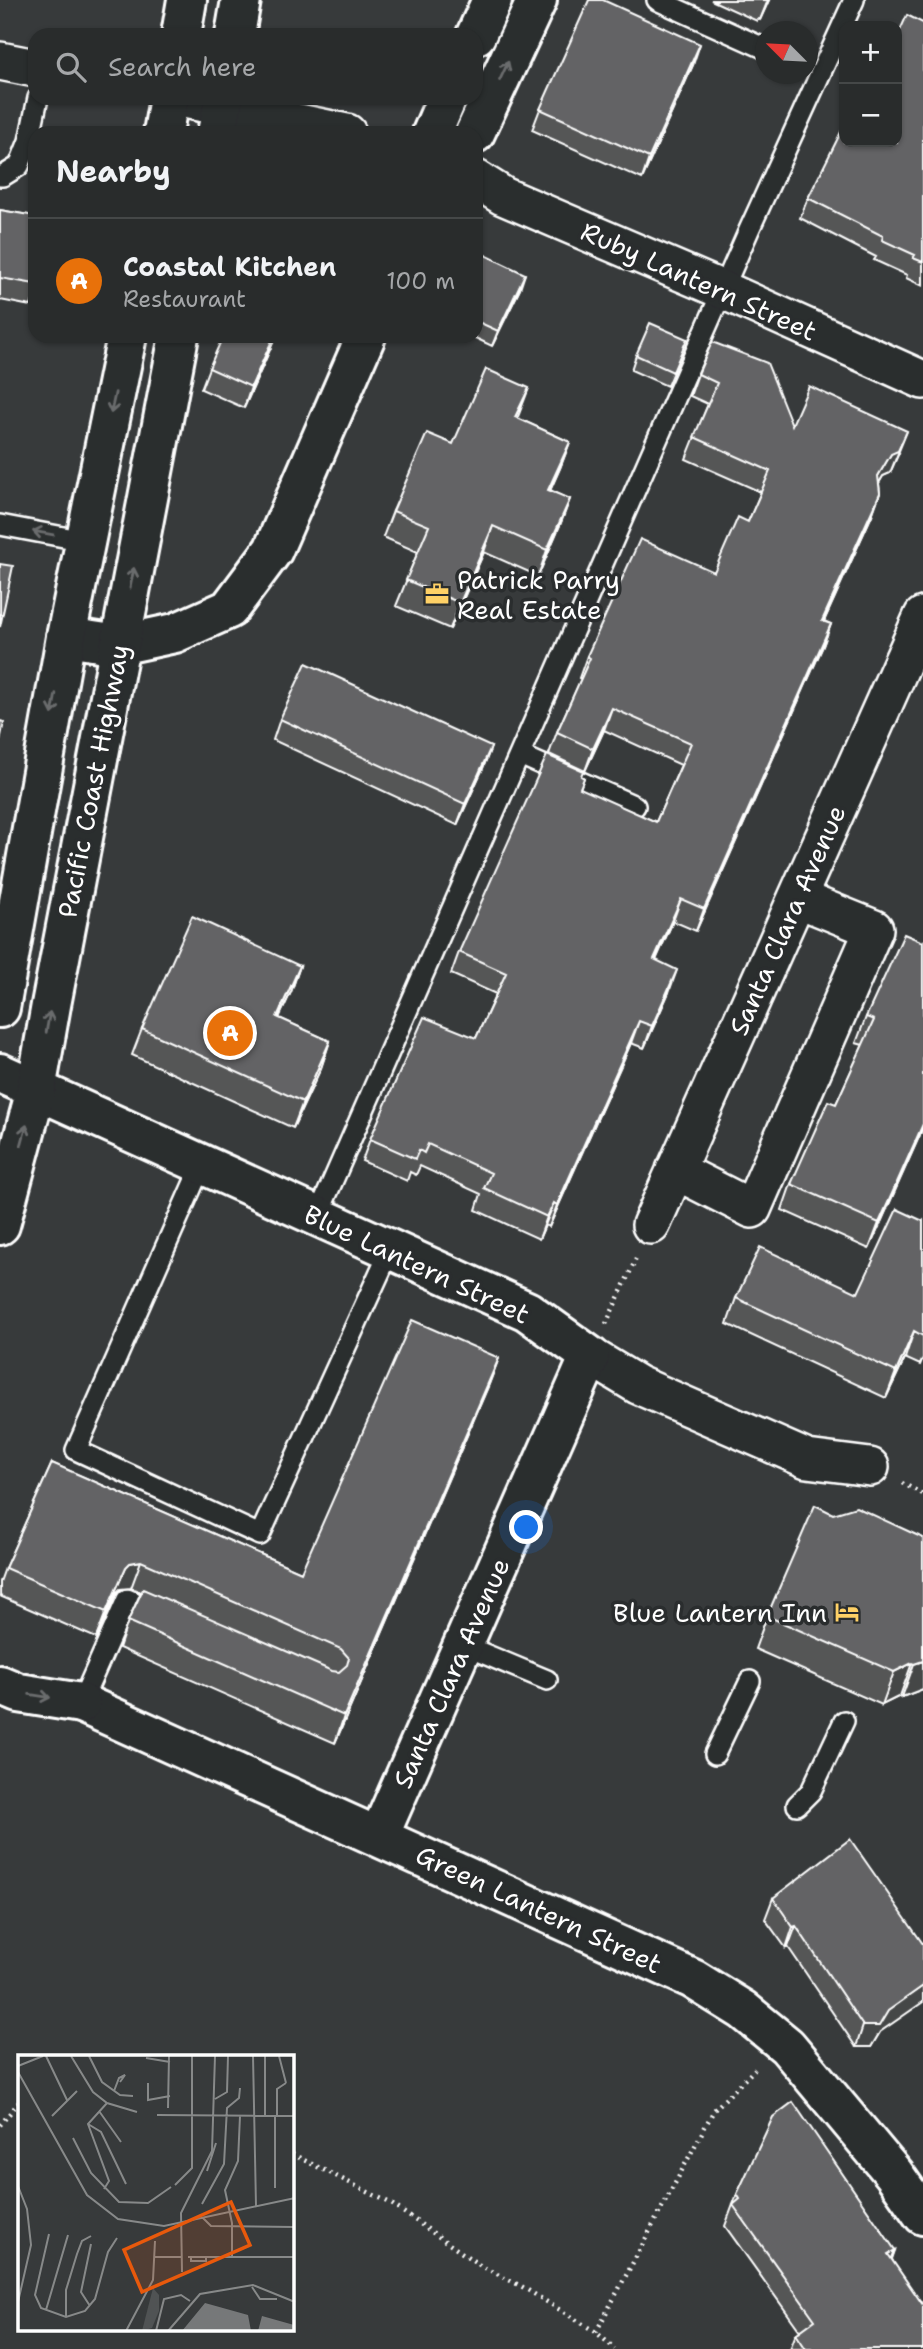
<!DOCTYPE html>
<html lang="en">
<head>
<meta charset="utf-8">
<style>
	body { margin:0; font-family:"Shantell Sans",sans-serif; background:#353838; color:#f1f3f6 }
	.controls { position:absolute; right:21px; top:21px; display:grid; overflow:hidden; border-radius:14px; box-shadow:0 2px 5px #0004 }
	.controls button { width:63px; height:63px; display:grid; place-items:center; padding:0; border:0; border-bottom:2px solid #454848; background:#292c2c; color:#f1f3f6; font:35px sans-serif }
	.compass { position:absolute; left:755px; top:21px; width:63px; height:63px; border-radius:50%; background:#292c2c; box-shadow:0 2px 5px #0004; rotate:294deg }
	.you { position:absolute; left:527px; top:1528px; width:24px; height:24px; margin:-18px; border:5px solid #fff; border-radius:50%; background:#1a73e8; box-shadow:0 0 0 10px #1a73e833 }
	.badge { display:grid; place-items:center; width:46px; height:46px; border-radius:50%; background:#ffd166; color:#fff; font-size:23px; font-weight:700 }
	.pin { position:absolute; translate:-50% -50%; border:4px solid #fff; box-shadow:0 2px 7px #0006 }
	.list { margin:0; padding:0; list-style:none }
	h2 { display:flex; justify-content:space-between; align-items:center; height:91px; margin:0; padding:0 28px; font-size:30px }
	h2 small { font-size:23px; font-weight:400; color:#a5a7a9 }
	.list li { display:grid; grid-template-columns:46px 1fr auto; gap:21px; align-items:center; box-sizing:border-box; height:126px; padding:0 28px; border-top:2px solid #454848 }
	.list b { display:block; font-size:26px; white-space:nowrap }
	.list p { margin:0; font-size:23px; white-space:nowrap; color:#a5a7a9 }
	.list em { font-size:23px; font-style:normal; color:#a5a7a9 }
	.icon { flex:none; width:38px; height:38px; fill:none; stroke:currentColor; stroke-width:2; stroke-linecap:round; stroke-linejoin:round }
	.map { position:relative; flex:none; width:923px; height:2349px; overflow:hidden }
	.search { position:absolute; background:#292c2c; box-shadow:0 2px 5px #0004; left:28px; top:28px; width:455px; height:77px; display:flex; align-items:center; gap:18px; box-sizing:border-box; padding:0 24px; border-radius:21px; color:#a5a7a9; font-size:26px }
	.panel { position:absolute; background:#292c2c; box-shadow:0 2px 5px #0004; left:28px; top:126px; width:455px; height:217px; border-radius:21px }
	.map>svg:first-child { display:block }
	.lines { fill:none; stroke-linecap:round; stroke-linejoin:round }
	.lane-casing { stroke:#fff; stroke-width:24 }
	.street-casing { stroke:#fff; stroke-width:42 }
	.secondary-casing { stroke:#fff; stroke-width:44 }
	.highway-casing { stroke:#fff; stroke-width:44 }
	.path { stroke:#fff; stroke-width:4.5; stroke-dasharray:2 5; stroke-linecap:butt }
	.lane { stroke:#2a2d2e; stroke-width:19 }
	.street { stroke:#2a2d2e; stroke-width:37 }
	.secondary { stroke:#2a2d2e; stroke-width:38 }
	.highway { stroke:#2a2d2e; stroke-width:38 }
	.wall { fill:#555657; stroke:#fff; stroke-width:2 }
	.shaded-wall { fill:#454647; stroke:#fff; stroke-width:2 }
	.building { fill:#636465; stroke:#fff; stroke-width:2 }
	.oneway { stroke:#6a6c6d }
	.labels { text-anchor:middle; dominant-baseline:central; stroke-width:7; stroke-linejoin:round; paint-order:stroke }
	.street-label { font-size:26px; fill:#fff; stroke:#2a2d2e }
	.poi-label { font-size:26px; fill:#fff; stroke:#2a2d2e; text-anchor:start }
	.inset-road { fill:none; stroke:#878989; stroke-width:2 }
	.view { fill:#e8590c; fill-opacity:0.15; stroke:#e8590c; stroke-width:3.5 }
	.inset-edge { fill:none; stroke:#fff; stroke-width:3.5 }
</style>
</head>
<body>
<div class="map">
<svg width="923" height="2349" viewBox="0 0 923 2349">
	<rect width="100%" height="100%" fill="#373a3b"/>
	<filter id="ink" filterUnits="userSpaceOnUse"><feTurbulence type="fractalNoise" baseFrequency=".0143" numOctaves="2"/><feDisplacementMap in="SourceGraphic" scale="14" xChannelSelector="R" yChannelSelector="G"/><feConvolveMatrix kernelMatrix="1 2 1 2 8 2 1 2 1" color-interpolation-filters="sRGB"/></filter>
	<g filter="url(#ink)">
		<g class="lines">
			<!-- lane casing -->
			<g class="lane-casing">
				<path id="lane" d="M 657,0 L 766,49
					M 0,176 L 3,176 L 19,166 L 29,141 L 38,98
					M 0,525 L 85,541
					M 520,755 L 635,806
					M 202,1164 L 76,1450 L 260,1535 L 390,1250
					M 317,1217 L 749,230 L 854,0
					M 463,1645 L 547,1680
					M 81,1703 L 127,1599 L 159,1613
					M 715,1754 L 750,1681
					M 797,1805 L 811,1791 L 844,1721"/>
			</g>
			<!-- street casing -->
			<g class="street-casing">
				<path id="street" d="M 0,61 L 35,68
					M 179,98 L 347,133
					M 476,179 L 503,196 L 723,290 L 923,380
					M 675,1170 L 752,1209 L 874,929 L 797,898
					M 651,1225 L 923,616
					M 590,1356 L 638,1385 L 807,1459 L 870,1467"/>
			</g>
			<!-- secondary casing -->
			<g class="secondary-casing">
				<path id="secondary" d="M 476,35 L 492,0
					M 432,133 L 447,98
					M 475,133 L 537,0
					M 66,637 L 119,645 L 175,633 L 229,609 L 273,550 L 366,336
					M 0,1073 L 527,1311 L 590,1356 L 379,1836
					M 81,1703 L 693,1979 L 743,2010 L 787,2046 L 894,2174 L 923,2215"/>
			</g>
			<!-- highway casing -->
			<g class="highway-casing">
				<path id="highway" d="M 181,35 L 187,0
					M 235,35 L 241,0
					M 163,133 L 169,98
					M 217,133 L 224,98
					M 0,1008 L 66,637 L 127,336
					M 0,1225 L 36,1090 L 51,1005 L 179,336
					M 0,1685 L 19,1693 L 81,1703"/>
			</g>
			<!-- path -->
			<path class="path" d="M 606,1324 L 636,1259
				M 902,1483 L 923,1494
				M 0,2125 L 19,2102
				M 292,2154 L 390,2203 L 481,2266 L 521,2286 L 596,2332 L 615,2349
				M 596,2332 L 714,2110 L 755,2069"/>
			<!-- lane -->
			<use href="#lane" class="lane"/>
			<!-- street -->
			<use href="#street" class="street"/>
			<!-- secondary -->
			<use href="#secondary" class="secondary"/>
			<!-- highway -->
			<use href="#highway" class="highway"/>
		</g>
		<!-- wall -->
		<path class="wall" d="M 711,0 L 769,0 L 760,20 L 758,19 L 757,21 Z
			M 923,23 L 923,286 L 906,278 L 907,275 L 874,260 L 876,257 L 800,218 L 808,198 Z
			M 693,65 L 642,179 L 532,130 L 540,109 Z
			M 0,210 L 35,216 L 35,295 L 31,306 L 0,300 Z
			M 476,265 L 520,289 L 492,346 L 471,336 L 476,336 Z
			M 276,336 L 244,408 L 201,389 L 209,368 Z
			M 687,339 L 667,386 L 631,370 L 636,355 Z
			M 712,342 L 792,425 L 899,453 L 890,473 L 883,476 L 879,483 L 880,493 L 872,515 L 824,621 L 831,624 L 823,646 L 696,931 L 673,921 L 656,960 L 669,992 L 644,1048 L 631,1043 L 549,1227 L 545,1225 L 539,1239 L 476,1210 L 481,1194 L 420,1166 L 416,1175 L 410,1172 L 407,1181 L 362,1161 L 370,1139 L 476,1038 L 496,994 L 451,974 L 459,952 L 581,776 L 584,778 L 580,789 L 656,822 L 681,765 L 604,730 L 585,771 L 549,754 L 557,732 L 581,679 L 579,678 L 587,656 L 714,572 L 748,522 L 761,492 L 686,459 L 708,404 L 690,396 L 698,374 Z
			M 517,418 L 570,442 L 560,468 L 550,490 L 570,499 L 560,525 L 538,576 L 484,552 L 450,629 L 396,606 L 418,552 L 383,537 L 393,511 L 453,444 Z
			M 280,719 L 491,747 L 483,768 L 457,825 L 273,740 Z
			M 923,942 L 923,1128 L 869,1249 L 782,1210 L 791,1184 L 836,1104 L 863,1045 L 856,1043 L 866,1017 Z
			M 300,966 L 291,992 L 279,1018 L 330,1041 L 321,1068 L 293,1128 L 132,1055 L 142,1029 Z
			M 923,1221 L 923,1358 L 920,1365 L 905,1358 L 886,1398 L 727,1324 L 736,1298 L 858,1293 Z
			M 499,1358 L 489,1384 L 335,1743 L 119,1648 L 128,1621 L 141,1592 L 131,1588 L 120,1589 L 116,1593 L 96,1638 L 0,1596 L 0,1582 L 5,1568 L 52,1463 L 301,1572 Z
			M 833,1514 L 923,1538 L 923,1689 L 902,1697 L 900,1696 L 882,1705 L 755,1649 L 767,1616 Z
			M 773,1898 L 880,2032 L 871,2047 L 856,2047 L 788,1947 L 786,1948 L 765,1919 Z
			M 737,2194 L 895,2250 L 892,2259 L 923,2349 L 790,2349 L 796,2334 L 800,2331 L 725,2226 Z"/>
		<!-- shaded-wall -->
		<path class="shaded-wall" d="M 768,0 L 769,0 L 760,20 Z
			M 700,44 L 693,65 L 642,179 L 649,158 Z
			M 525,274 L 520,289 L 492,346 L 498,331 Z
			M 274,336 L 276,336 L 244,408 L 251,387 Z
			M 529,388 L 519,414 L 506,444 L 515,417 Z
			M 907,431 L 890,473 L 883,476 L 870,498 L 878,476 L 891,454 Z
			M 570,442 L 560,468 L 539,516 L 548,490 Z
			M 880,493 L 872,515 L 814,643 L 822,621 Z
			M 570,499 L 560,525 L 538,576 L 547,550 Z
			M 493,526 L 484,552 L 450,629 L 460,603 Z
			M 831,624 L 823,646 L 696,931 L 704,909 Z
			M 612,708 L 604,730 L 585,771 L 593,749 Z
			M 491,747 L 483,768 L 457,825 L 465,804 Z
			M 681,899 L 673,921 L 646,982 L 654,959 Z
			M 300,966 L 291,992 L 267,1043 L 277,1017 Z
			M 677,970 L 669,992 L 644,1048 L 652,1026 Z
			M 639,1021 L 631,1043 L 549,1227 L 557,1205 Z
			M 330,1041 L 321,1068 L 293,1128 L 303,1102 Z
			M 923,1124 L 923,1128 L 869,1249 L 879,1223 Z
			M 554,1203 L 545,1225 L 539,1239 L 547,1217 Z
			M 914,1331 L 905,1358 L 886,1398 L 896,1372 Z
			M 499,1358 L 489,1384 L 335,1743 L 344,1716 Z
			M 141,1561 L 131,1588 L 120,1589 L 116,1593 L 96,1638 L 106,1612 L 126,1567 L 130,1563 Z
			M 923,1661 L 923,1689 L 902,1697 L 914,1664 Z
			M 912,1663 L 900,1696 L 882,1705 L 894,1672 Z
			M 796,1926 L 788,1947 L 786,1948 L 793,1927 Z
			M 923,1986 L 923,2002 L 880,2032 L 871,2047 L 856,2047 L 863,2026 Z
			M 895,2250 L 887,2271 L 888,2254 Z"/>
		<!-- building -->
		<path class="building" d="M 589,0 L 603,0 L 700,44 L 649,158 L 540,109 Z
			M 907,15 L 923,23 L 923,262 L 913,258 L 915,255 L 882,240 L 883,236 L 808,198 L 844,126 L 844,142 L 897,142 L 897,37 Z
			M 0,210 L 35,216 L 35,284 L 0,278 Z
			M 481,253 L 525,274 L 498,331 L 476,321 L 476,265 Z
			M 650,323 L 687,339 L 673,372 L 636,355 Z
			M 223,336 L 274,336 L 251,387 L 209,368 Z
			M 712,342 L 767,363 L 792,425 L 809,386 L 907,431 L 898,451 L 891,454 L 878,476 L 880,493 L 822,621 L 831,624 L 704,909 L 681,899 L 654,959 L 677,970 L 652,1026 L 639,1021 L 557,1205 L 554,1203 L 547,1217 L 484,1188 L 491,1173 L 428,1144 L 424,1153 L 419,1150 L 415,1159 L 370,1139 L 424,1017 L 476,1038 L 506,973 L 459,952 L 547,755 L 583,771 L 581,776 L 584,778 L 580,788 L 656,822 L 691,743 L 612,708 L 593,749 L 557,732 L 590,658 L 587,656 L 640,539 L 714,572 L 738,517 L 748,522 L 770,471 L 694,437 L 717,383 L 698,374 Z
			M 486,369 L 529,388 L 515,417 L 570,442 L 548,490 L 570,499 L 547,550 L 493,526 L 460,603 L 406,580 L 429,526 L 393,511 L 427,433 L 453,444 Z
			M 0,564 L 13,566 L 0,627 Z
			M 306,663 L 491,747 L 465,804 L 280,719 Z
			M 0,721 L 4,722 L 0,741 Z
			M 192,916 L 300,966 L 277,1017 L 330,1041 L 303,1102 L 142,1029 Z
			M 904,934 L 923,942 L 923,1124 L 879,1223 L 791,1184 L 828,1101 L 836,1104 L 874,1020 L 866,1017 Z
			M 897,1209 L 923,1221 L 923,1336 L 914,1331 L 896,1372 L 736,1298 L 760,1247 L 858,1293 Z
			M 412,1320 L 499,1358 L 344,1716 L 128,1621 L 143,1589 L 332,1671 L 339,1672 L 347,1665 L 349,1658 L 341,1649 L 141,1561 L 130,1563 L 126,1567 L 106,1612 L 5,1568 L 52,1463 L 301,1572 Z
			M 815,1505 L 833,1514 L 856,1507 L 923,1538 L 923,1661 L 914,1664 L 912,1663 L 894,1672 L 767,1616 Z
			M 850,1839 L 923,1944 L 923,1986 L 888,2011 L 879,2026 L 863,2026 L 796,1926 L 793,1927 L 773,1898 Z
			M 793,2102 L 895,2250 L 888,2254 L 923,2305 L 923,2349 L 806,2349 L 796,2334 L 815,2320 L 733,2205 L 740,2199 L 737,2194 L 773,2117 Z"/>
		<!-- one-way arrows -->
		<defs><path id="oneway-shaft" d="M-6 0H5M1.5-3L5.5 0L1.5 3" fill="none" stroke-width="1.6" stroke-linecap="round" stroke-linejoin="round" transform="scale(1.75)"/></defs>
		<g class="oneway">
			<use href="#oneway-shaft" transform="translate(504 71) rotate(-65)"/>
			<use href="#oneway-shaft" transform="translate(113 403) rotate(102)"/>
			<use href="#oneway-shaft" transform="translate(43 533) rotate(-170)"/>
			<use href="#oneway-shaft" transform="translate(132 578) rotate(-79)"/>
			<use href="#oneway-shaft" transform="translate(54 704) rotate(100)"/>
			<use href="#oneway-shaft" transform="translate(48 1022) rotate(-80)"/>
			<use href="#oneway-shaft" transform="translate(24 1135) rotate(-75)"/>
			<use href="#oneway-shaft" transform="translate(40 1696) rotate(9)"/>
		</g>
	</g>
	<!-- icons -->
	<defs>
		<g id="office-bare" transform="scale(1.89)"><path d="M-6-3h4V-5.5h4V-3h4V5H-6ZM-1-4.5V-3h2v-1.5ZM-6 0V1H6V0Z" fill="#ffd166" stroke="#2a2d2e" stroke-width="2.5" paint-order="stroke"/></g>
		<g id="hotel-bare" transform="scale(1.89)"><path d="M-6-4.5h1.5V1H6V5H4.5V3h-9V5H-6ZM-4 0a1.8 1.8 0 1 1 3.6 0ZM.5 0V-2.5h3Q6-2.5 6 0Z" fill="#ffd166" stroke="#2a2d2e" stroke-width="2.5" paint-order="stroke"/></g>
	</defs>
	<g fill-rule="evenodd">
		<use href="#office-bare" x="437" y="594"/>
		<use href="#hotel-bare" x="847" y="1612"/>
	</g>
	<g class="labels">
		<!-- street labels -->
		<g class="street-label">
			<text transform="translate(699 281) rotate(24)">Ruby Lantern Street</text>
			<text transform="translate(93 781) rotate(-79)">Pacific Coast Highway</text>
			<text transform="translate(787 920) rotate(-66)">Santa Clara Avenue</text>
			<text transform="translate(417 1264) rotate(25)">Blue Lantern Street</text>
			<text transform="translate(451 1673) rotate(-66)">Santa Clara Avenue</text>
			<text transform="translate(539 1909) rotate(25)">Green Lantern Street</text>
		</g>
		<!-- poi labels -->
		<g class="poi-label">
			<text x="457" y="579">Patrick Parry<tspan x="457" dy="30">Real Estate</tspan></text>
			<text x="827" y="1612" text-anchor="end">Blue Lantern Inn</text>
		</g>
	</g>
	<!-- overview -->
	<g transform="translate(18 2055)">
		<rect width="276" height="276" fill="#373a3b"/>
		<path d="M 135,233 L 141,240 L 141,256 L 134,273 L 124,276 Z" fill="#505354"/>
		<path d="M 187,248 L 230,260 L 233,276 L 164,276 ZM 244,261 L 276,270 L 276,276 L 240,276 Z" fill="#767879"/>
		<path class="inset-road" d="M 28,1 L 49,45M 53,1 L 75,37 L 89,48 L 119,57M 71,1 L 84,27 L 102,40 L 115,41M 235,1 L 238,151M 261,1 L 268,28M 128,3 L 152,7M 0,11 L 25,1M 0,17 L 69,140 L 100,164 L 146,171 L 277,143M 130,28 L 130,45 L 152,41M 96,36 L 101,23 L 107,20 L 102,27M 197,44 L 209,37 L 210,1M 150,53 L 151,1M 81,56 L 103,87M 139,60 L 277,61M 34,61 L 59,36M 247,61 L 247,1M 257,61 L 257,133M 259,61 L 259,34 L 268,28M 70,69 L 83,77 L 108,129M 55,83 L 73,118 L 101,147 L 130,148 L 153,132M 189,116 L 198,88M 157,130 L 174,113 L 174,1M 0,131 L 9,154 L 13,190 L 0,247M 86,134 L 91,126 L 70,69 L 89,48M 184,149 L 206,109 L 209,53 L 221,43 L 222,33M 185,163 L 193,171 L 277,172M 31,179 L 17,240 L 23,253 L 48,262 L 67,256 L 77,244 L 90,197 L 99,183M 137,202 L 163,202M 170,202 L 277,202M 173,202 L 173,206 L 188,206 L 188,202M 214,202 L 214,168 L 207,135 L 220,106 L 222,61M 164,217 L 163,158 L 194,96 L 197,1M 234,232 L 242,244 L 259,244M 72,251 L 63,237 L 73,189M 28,255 L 50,180M 48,262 L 48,235 L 59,199 L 64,186 L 73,181M 108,276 L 135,225 L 137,186M 138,276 L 146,244 L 163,240 L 172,246M 150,276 L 182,239 L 235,230 L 277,247"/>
		<path class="view" d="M 213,147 L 232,190 L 124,237 L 106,195 Z"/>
		<rect width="276" height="276" class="inset-edge"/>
	</g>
</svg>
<div class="controls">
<button>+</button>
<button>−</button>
</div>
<svg class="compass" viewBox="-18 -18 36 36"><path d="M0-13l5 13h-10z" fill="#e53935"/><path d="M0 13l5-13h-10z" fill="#a5a7a9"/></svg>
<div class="you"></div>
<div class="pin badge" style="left:230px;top:1033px;background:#e8710a">A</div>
<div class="search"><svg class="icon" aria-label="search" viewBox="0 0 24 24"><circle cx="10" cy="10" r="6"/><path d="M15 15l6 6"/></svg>Search here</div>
<section class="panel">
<h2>Nearby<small></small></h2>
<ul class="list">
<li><span class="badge" style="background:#e8710a">A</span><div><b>Coastal Kitchen</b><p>Restaurant</p></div><em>100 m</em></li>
</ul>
</section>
</div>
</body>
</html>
